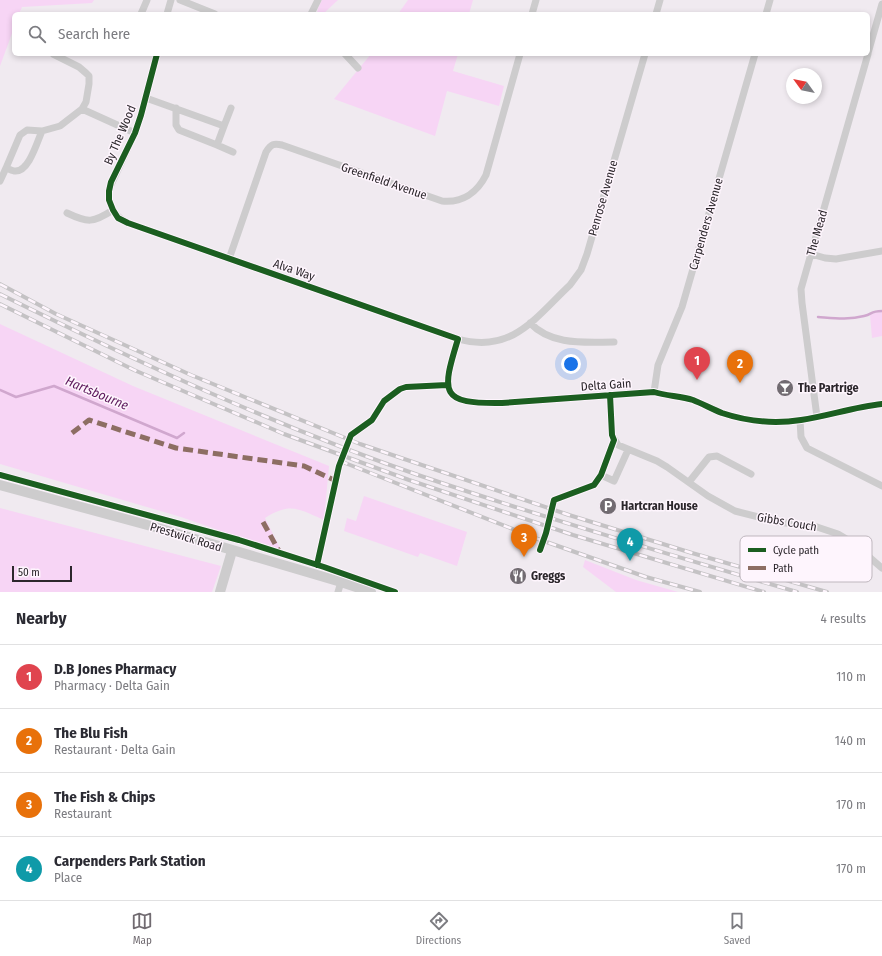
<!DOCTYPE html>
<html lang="en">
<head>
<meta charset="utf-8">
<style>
	body { margin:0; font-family:"Fira Sans Condensed",sans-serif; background:#f7f7f7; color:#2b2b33 }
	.compass { position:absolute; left:786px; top:68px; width:36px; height:36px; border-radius:50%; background:#fff; box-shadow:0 2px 6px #0003; rotate:303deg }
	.scale { position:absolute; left:12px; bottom:10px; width:60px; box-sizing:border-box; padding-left:4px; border:2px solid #2c272c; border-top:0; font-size:11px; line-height:14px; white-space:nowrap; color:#2c272c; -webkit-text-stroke:3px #fef5fd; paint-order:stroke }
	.you { position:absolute; left:571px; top:364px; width:14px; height:14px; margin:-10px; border:3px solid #fff; border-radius:50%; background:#1a73e8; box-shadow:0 0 0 6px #1a73e833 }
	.badge { display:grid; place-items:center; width:26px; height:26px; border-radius:50%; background:#716b71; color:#fff; font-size:13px; font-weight:700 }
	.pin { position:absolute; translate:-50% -33px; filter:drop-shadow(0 1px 2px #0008) }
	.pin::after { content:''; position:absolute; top:21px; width:14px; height:12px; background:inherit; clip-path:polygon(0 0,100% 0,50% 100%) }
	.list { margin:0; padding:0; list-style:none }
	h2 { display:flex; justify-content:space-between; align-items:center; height:52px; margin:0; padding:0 16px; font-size:17px }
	h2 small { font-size:13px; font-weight:400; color:#7c7c81 }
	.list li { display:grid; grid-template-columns:26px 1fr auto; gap:12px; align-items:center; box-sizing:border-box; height:64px; padding:0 16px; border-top:1px solid #e1e1e2 }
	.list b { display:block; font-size:15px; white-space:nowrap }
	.list p { margin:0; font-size:13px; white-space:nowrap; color:#7c7c81 }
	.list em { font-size:13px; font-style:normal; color:#7c7c81 }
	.icon { flex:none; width:22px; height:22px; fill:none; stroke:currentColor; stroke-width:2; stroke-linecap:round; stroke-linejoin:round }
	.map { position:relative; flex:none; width:882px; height:592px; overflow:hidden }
	.search { position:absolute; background:#fff; box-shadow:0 2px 6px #0003; left:12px; right:12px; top:12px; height:44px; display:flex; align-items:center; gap:10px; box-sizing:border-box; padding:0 14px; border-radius:6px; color:#7c7c81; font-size:15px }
	.sheet { height:308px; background:#fff }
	nav { display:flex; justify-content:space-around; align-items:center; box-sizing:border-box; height:56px; border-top:1px solid #e1e1e2; background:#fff; font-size:11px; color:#7c7c81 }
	nav a { display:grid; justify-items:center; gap:2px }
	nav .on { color:#716b71 }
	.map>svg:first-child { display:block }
	.green { fill:#f7d5f5 }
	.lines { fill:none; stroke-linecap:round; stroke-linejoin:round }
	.stream { stroke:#d0a7ce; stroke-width:2.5 }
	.street { stroke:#cdcccd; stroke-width:7 }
	.secondary { stroke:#cdcccd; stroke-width:10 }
	.rail-casing { stroke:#c4c2c4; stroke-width:4 }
	.rail { stroke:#fef5fd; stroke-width:2.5; stroke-dasharray:8; stroke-linecap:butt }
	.quiet { stroke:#8d6e63; stroke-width:5; stroke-dasharray:10 5; stroke-linecap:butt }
	.cycleway-casing { stroke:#fef5fd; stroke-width:8 }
	.cycleway { stroke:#1b5e20; stroke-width:6 }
	.labels { text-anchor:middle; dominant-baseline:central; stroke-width:3; stroke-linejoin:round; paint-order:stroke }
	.street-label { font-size:12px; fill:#2c272c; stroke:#fef5fd }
	.poi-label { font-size:12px; font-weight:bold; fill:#2c272c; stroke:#fef5fd; text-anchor:start }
	.water-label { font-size:13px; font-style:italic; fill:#5c175b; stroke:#fef5fd }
	.key { fill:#fef5fd; stroke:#bfb7be; stroke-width:1 }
	.key-label { font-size:11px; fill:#2c272c }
</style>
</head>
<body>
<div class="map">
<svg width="882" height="592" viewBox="0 0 882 592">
	<rect width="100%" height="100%" fill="#f0eaf0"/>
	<!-- green -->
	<path class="green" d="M 0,0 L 94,0 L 92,3 L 22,7 L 19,14 L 14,14 L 14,28 L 0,66 Z
		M 322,0 L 338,0 L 323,14 L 317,14 L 318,8 Z
		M 408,0 L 473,0 L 469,14 L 398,14 Z
		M 371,54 L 458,54 L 453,71 L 504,86 L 499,106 L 447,91 L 435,136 L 334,99 Z
		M 882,312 L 882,336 L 872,338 L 870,315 L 875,313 Z
		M 0,324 L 133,386 L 329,466 L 324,520 C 298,509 291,502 265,518 L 282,552 L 181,517 L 0,464 Z
		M 364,496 L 467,532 L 457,566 L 420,553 L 418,557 L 344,531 L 347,518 L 356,521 Z
		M 0,508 L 221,566 L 212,592 L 0,592 Z
		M 585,560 L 636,580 L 678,592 L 616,592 L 583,567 Z"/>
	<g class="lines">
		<!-- stream -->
		<path class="stream" d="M 818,317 C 833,318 849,320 864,316 C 873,314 870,311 882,311
			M 0,390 L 16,397 L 54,386 L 177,438 L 184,433"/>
		<!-- street -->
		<path class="street" d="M 180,0 L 215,14
			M 141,14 L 147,0
			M 167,14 L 171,0
			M 311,14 L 318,0
			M 532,14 L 536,0
			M 656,14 L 660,0
			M 766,14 L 770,0
			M 868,53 L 882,4
			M 157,54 L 141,115 L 135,133 L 110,187 C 107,203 113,216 128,223 L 458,339 C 512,354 535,318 570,285 L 581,270 L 587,254 L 645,54
			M 345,54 L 358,68
			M 146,98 L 224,126 L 217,145 L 179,130 L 176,125 L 176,108
			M 82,109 L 135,133
			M 224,126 L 231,108
			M 27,130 L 42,131 C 37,142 29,172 15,171 C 13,171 9,169 6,168 L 20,135 Z
			M 42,131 L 60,126 L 82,109 L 86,102 L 89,84 L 89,76 L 86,73 L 79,67 L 53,54
			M 217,145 L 233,152
			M 0,181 L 6,168
			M 67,213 C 88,223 93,223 113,210
			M 811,254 L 825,258 L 836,259 L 882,251
			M 229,259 L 266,152 C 271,144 274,143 282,145 L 442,201 C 462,203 477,193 486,175 L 520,54
			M 530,323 C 552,346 585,342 614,342
			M 458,339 C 441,394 440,404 502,403 L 654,392 C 667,396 681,396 693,400 C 703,404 712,409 722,413 C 746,421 775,424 801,420 C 828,416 854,407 882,404
			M 654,392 L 658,365 L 682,307 L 755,54
			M 610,395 L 612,435 L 618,445 L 657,461 L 667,467 L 708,496 L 735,511 L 778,522 L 817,527 L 838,534 L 853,543 L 882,568
			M 817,417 L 802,303 L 801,289 L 868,54
			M 800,420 L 801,437 L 807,448 L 882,486
			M 614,440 L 601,475 L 614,481 L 628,450
			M 689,482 L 709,457 L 717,456 L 751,474
			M 338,592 L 341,582"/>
		<!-- secondary -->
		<path class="secondary" d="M 0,485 L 151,526 L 341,582 L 371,592
			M 220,592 L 232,551"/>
		<!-- rail casing -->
		<g class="rail-casing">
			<path id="rail" d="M 0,284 L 56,314 L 191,375 L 360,444 L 569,515 L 692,553 L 827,592
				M 0,294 C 137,362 276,426 421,476 C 545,518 671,555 797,592
				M 0,304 L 134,370 L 284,434 L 409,480 L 573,535 L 764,592
				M 340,461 L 538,539 L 646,577 L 700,592"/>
		</g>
		<!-- rail -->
		<use href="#rail" class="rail"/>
		<!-- quiet -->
		<path class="quiet" d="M 72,433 L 89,420 L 176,448 L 304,466 L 336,481
			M 263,522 L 280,553"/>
		<!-- cycleway casing -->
		<g class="cycleway-casing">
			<path id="cycleway" d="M 157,54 L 141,115 L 135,133 L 111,182 L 109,191 L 109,200 L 113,210 L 118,218 L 128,223 L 458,339 C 441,394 440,404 502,403 L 654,392 C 667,396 681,396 693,400 C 703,404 712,409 722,413 C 746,421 775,424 801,420 C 828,416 854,407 882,404
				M 0,475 L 239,540 L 324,567 L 395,592
				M 540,550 L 546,533 L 554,500 L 594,485 L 601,475 L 614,440 L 612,435 L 610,395
				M 317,565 L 339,466 L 351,435 L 372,420 L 384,401 L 400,389 L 406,387 L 447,385"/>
		</g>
		<!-- cycleway -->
		<use href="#cycleway" class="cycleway"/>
	</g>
	<!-- icons -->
	<defs>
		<g id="bar-disc" transform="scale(0.9)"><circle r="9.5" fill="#716b71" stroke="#fef5fd"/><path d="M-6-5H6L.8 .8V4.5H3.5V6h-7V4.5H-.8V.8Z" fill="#fff"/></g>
		<g id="parking-disc" transform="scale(0.9)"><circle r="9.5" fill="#716b71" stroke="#fef5fd"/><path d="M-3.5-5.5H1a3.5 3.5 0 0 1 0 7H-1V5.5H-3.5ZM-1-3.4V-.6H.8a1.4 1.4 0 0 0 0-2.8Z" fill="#fff"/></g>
		<g id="restaurant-disc" transform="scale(0.9)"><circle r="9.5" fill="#716b71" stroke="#fef5fd"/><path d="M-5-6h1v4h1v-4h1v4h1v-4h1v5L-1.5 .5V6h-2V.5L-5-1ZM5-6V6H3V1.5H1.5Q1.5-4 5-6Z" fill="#fff"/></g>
	</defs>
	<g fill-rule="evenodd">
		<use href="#bar-disc" x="785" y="388"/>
		<use href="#parking-disc" x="608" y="506"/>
		<use href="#restaurant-disc" x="518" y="576"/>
	</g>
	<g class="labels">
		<!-- street labels -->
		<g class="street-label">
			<text transform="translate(120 135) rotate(-67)">By The Wood</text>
			<text transform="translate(384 181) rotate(19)">Greenfield Avenue</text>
			<text transform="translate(603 198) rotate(-74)">Penrose Avenue</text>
			<text transform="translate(706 224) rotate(-74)">Carpenders Avenue</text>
			<text transform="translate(817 233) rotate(-74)">The Mead</text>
			<text transform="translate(294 270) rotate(19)">Alva Way</text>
			<text transform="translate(606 385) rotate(-4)">Delta Gain</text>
			<text transform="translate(787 522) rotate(10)">Gibbs Couch</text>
			<text transform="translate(186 537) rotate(17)">Prestwick Road</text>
		</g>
		<!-- poi labels -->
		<g class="poi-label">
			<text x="798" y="388">The Partrige</text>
			<text x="621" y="506">Hartcran House</text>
			<text x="531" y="576">Greggs</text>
		</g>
		<!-- water labels -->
		<g class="water-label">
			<text transform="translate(97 393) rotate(23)">Hartsbourne</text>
		</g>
	</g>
	<!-- legend -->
	<rect x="740" y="536" width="132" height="46" rx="6" class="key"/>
	<rect x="748" y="548" width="18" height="4" fill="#1b5e20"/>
	<rect x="748" y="566" width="18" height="4" fill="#8d6e63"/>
	<g class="key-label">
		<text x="773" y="554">Cycle path</text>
		<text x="773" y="572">Path</text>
	</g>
</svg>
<svg class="compass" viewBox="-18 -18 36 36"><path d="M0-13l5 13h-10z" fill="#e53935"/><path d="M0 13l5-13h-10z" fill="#7c7c81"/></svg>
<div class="scale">50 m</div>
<div class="you"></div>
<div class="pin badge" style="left:697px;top:380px;background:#e0444e">1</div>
<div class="pin badge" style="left:740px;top:383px;background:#e8710a">2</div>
<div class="pin badge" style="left:524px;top:557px;background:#e8710a">3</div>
<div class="pin badge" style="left:630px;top:561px;background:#0f9aa8">4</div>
<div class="search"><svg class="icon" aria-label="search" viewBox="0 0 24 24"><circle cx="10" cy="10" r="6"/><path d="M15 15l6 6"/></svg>Search here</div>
</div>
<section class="sheet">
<h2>Nearby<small>4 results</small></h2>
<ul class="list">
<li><span class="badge" style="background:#e0444e">1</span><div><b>D.B Jones Pharmacy</b><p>Pharmacy · Delta Gain</p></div><em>110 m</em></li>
<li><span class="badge" style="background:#e8710a">2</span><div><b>The Blu Fish</b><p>Restaurant · Delta Gain</p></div><em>140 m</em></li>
<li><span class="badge" style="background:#e8710a">3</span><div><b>The Fish &amp; Chips</b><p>Restaurant</p></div><em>170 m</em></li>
<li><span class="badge" style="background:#0f9aa8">4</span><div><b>Carpenders Park Station</b><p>Place</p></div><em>170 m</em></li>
</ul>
</section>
<nav>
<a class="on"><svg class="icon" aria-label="map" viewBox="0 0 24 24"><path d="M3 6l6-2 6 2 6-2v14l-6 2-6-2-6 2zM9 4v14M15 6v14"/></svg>Map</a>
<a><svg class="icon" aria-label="directions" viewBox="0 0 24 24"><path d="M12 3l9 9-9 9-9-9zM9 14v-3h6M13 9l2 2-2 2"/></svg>Directions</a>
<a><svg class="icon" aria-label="saved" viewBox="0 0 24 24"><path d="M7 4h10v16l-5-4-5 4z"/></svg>Saved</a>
</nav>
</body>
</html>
